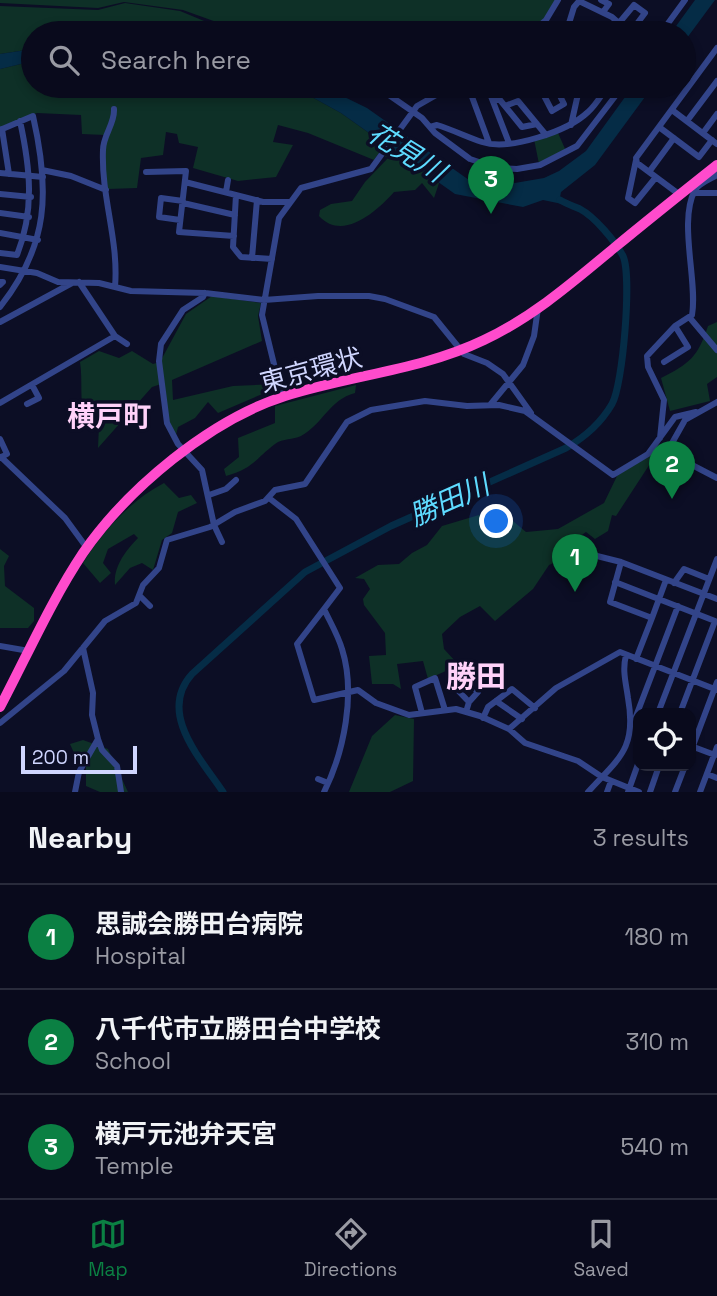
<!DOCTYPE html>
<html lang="en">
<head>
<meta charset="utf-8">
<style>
	body { margin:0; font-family:"Space Grotesk","Noto Sans JP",sans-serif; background:#171829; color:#f1f3f6 }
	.controls { position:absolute; right:21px; bottom:21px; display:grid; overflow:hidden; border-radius:14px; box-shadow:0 4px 10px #0003 }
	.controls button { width:63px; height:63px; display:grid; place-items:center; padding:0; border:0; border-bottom:2px solid #292b3b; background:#090a1c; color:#f1f3f6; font:35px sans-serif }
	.scale { position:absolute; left:21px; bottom:18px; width:116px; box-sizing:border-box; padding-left:7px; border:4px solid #d0d6ff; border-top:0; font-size:19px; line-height:24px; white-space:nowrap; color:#d0d6ff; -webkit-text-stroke:5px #0c0e25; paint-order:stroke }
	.you { position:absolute; left:497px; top:522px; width:24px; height:24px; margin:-18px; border:5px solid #fff; border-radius:50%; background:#1a73e8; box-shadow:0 0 0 10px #1a73e833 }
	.badge { display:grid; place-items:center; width:46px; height:46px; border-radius:50%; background:#0b8043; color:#fff; font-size:23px; font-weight:700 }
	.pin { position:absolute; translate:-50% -58px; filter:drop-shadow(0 2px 4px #0008) }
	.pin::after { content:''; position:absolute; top:37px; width:24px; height:21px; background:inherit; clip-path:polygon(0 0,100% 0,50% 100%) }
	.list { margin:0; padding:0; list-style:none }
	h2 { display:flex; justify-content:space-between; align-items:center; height:91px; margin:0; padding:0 28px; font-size:30px }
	h2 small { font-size:23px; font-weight:400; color:#999aa3 }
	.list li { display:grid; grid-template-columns:46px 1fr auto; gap:21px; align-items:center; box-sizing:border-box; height:105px; padding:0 28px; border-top:2px solid #292b3b }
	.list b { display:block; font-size:26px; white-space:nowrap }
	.list p { margin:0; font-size:23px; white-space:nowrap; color:#999aa3 }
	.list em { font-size:23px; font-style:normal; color:#999aa3 }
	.icon { flex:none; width:38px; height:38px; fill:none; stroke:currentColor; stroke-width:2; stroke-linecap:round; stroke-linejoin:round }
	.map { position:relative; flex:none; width:717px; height:792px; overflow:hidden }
	.search { position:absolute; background:#090a1c; box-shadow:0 4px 10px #0003; left:21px; right:21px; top:21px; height:77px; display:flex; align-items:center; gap:18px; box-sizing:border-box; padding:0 24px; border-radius:38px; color:#999aa3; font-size:26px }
	.sheet { height:406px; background:#090a1c }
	nav { display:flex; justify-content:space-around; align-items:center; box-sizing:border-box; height:98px; border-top:2px solid #292b3b; background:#090a1c; font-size:19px; color:#999aa3 }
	nav a { display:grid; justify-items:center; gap:4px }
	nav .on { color:#0b8043 }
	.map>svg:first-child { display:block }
	.green { fill:#0e3027 }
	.water { fill:#052c46 }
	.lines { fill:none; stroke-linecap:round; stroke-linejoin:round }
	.river { stroke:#052c46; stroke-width:7 }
	.minor { stroke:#324489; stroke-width:6 }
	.highway { stroke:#ff4bcc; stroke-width:10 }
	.labels { text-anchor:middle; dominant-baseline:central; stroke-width:7; stroke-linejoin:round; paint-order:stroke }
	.street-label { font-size:26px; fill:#d0d6ff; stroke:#0c0e25 }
	.water-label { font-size:28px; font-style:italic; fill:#5edbff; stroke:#0c0e25 }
	.neighbourhood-label { font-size:28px; font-weight:bold; fill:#ffd2f9; stroke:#0c0e25 }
	.quarter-label { font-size:30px; font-weight:bold; fill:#ffd2f9; stroke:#0c0e25 }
</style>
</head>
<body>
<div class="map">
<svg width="717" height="792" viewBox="0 0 717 792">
	<rect width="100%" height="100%" fill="#0c0e25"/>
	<!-- green -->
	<path class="green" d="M 0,0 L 556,0 L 543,21 L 528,33 L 268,33 L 233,28 L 183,10 L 124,2 L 98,8 L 0,3 Z
		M 125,3 L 180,11 L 233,33 L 202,28 L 143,33 L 33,33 L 33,49 L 0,54 L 0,6 L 98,10 Z
		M 33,61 L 33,86 L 292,86 L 341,113 L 439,183 L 434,198 L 422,183 L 415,190 L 394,192 C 377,211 343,242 319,216 L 320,210 L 331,204 L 352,201 L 365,182 L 388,158 L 379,153 L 374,160 L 308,133 L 278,125 L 273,142 L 293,145 L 276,177 L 238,181 L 193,168 L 198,147 L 179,143 L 177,134 L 166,132 L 163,155 L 141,158 L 137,188 L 108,189 L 103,158 L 105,135 L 82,134 L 81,115 L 37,113 L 0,128 L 0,69 Z
		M 558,133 L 566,151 L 539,164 L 534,139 Z
		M 212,296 L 261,303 L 258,316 L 262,341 L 172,380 L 173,400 L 233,386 L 274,384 L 274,389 L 218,413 L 208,402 L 195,418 L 178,427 L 176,435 L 170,425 L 161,384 L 152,387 L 98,448 L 99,425 L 85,418 C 79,400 83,381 80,362 L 99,351 L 119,358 L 132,351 L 153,364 L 160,362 L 186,314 Z
		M 717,322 L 717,377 L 707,384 L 710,401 L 670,411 L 661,378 C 689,364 698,357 708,326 Z
		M 356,385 L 355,393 C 329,400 324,423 301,436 C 293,440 283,438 275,444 C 254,460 254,468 226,476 L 224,469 L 239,457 L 238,438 L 275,423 L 275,406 Z
		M 656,448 L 659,450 L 616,516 L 612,515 L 608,531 L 595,539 L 586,532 L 579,537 L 587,549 L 549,565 L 533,589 L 495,621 L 480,606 L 460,617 L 442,634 L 444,649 L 456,662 L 448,670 L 428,679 L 423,661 L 397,664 L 401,689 L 393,684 L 372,684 L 369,656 L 386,655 L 385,633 L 364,605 L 363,599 L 370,589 L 364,579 L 355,578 L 378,565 L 399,564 L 412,553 L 427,545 L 442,526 L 489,512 L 506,515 L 526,532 L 558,529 L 604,503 L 617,476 Z
		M 164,483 L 179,498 L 191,495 L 197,503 L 178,512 L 172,533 L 162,540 L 153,570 L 142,563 L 130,568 L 115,585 C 113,567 126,550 138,538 L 134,534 L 108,549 L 103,563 L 111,573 L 100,583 L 83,563 C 103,531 131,500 164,483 Z
		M 0,549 L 9,556 L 4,566 L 5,586 L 34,608 L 34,621 L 28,628 L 0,628 Z
		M 395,715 L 414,719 L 413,781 L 390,792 L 349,792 L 372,736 Z
		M 83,740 L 108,749 L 128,792 L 100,792 L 86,786 L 86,761 L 74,753 L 70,744 Z"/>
	<!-- water -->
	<path class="water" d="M 695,0 L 715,0 L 684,42 L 684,33 L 671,33 Z
		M 33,49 L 33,61 L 0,69 L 0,54 Z
		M 292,86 L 322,86 L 367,108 L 469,180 L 509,184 L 544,178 L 559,171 L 586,151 L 633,86 L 653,86 L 595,165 L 561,192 L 560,197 L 567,205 L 543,200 L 523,207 L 455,194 L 341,113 Z"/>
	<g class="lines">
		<!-- river -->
		<path class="river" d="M 223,792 C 201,759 157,713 192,674 L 305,572 L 391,526 L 566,448 C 585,437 601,423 612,404 C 623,385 632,276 623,256 C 615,241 595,217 580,209 C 573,206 567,204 560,200"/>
		<!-- minor -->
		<path class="minor" d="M 601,0 L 609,4 L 603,12
			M 579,1 L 612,17 L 630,33
			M 619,23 L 634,5 L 645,13 L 630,33
			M 531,33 L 546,20 L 558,0
			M 566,33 L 574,7 L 580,0
			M 661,33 L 685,0
			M 376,86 L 422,118 L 435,133 L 470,159 L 497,168 L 517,169 L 540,165 L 577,146 L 623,86
			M 468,86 L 489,143
			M 487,86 L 509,143
			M 539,86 L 552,111 L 564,104 L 555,86
			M 492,98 L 500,100 L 522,127 L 537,124
			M 505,106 L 518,101 L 546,135
			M 114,109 C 115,124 103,135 103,150 C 101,197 119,240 115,287
			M 672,110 L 717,144
			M 687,121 L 717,81
			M 571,125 L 578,94
			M 430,127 L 437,125 C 453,130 467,137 482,142 C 510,151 568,131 588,112 C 596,105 602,94 608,86
			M 659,127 L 699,157 L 712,140
			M 2,129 L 9,174
			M 0,130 L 33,116 C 50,191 49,245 0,307
			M 703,133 L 717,114
			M 636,160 L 628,198 L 635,203 L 656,177
			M 42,170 L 71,176 L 106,190
			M 146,172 L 186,171 L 179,232 L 234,236
			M 649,172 L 674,138
			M 0,173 L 43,177
			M 185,182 L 263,202 L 289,202
			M 226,192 L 228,180
			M 676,192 L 637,163 L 636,158 L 717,48
			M 694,193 L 717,193
			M 0,194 L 31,197
			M 236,195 L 233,247 L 241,257 L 272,259
			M 183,203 L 235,215
			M 0,213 L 29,217
			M 180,220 L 159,217 L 161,198 L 183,201
			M 0,233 L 38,240
			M 0,253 L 17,255 C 35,210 30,167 20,121
			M 252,258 L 257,200
			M 0,267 L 37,273 L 58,282 L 99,283 L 131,291 L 205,293 L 264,300 L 318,296 L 369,296 L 385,299 L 434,317 L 464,354 L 487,363 L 503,374 L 531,413
			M 0,282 L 3,282 L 0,285
			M 79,282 L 115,336 L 127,344
			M 205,293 L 203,297 L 183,310 L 161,344 L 159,361 L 167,423 L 178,444 L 202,470 L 214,525 L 222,542
			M 690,318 L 717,350
			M 0,322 L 72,283
			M 664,362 L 688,347 L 675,326
			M 282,397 L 262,315 L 279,218 L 301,188 L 371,169 L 417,106 L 452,86
			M 717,402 L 685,420 L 667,452 L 717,478
			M 0,403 L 115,336
			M 27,404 L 39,398 L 32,385
			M 490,405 L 523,365 L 534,336 L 538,308
			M 660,438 L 664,400 L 648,367 L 647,356 L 675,326 L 692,315 C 698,282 678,221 695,190 C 698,184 710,179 717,175
			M 0,439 L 7,454 L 0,458
			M 1,457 L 65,518 L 84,544
			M 209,495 L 226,489 L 236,480
			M 269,498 L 296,519 L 340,588 L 324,609 C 330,622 338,635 342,649 C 356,693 344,752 324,792
			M 589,554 L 621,562
			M 615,582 L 715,621 L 680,713
			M 674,583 L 684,569 L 709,579
			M 140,596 L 150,606
			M 324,609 L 297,644 L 314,700 L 358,690 L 376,703 L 409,715 L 456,709 L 480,716 L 509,729 L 525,743 L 578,761 L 602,777 L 639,792
			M 652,618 L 666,580
			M 0,646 L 29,651
			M 636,659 L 652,618 L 610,602 L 621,562 L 717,599
			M 496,701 L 522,719
			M 466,712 L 469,702 L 478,692 L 459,674 L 451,683 L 469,702
			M 422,713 L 415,687 L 435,678 L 445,710
			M 658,713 L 717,559
			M 483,718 L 488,707 L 512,689 L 535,708
			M 0,723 L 64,671 L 105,621 L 136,603 L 143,585 L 159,568 L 167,540 L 210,527 L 235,512 L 265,501 L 275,490 L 305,484 L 347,422 L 371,410 L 425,401 L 467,406 L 499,405 L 525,411 L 613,475 L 648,454 L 675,417 L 696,412
			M 633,724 L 678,606
			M 509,729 L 556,688 L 620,652 L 717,690
			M 98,739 L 102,750 L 117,766 L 121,792
			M 691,746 L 715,755
			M 691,751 L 717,682
			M 707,774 L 717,778
			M 318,779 L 328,783
			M 75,792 L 79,772 L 98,739 L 92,715 L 93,693 L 83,648
			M 588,792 C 619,758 637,749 628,698 C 626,683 622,671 626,655
			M 607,792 L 611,781
			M 628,792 L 638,764
			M 650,792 L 659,766
			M 675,792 L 685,766
			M 700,792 L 717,747"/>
		<!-- highway -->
		<path class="highway" d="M 0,707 C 27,656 51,601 83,553 C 128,488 210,420 285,396 C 351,375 422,370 484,340 C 533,317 573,282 614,248 C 648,220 683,192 717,165"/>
	</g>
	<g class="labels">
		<!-- street labels -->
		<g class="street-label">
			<text transform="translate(311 370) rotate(-15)">東京環状</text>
		</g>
		<!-- water labels -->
		<g class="water-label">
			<text transform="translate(407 152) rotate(32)">花見川</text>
			<text transform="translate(449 500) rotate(-24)">勝田川</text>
		</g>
		<!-- neighbourhood labels -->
		<g class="neighbourhood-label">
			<text x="109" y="416">横戸町</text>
		</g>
		<!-- quarter labels -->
		<g class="quarter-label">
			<text x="476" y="676">勝田</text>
		</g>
	</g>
</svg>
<div class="controls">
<button><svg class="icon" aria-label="locate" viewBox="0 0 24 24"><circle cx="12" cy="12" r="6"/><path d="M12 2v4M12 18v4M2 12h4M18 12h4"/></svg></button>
</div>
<div class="scale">200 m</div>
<div class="you"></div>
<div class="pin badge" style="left:575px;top:592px">1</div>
<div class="pin badge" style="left:672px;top:499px">2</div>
<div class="pin badge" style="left:491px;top:214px">3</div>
<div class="search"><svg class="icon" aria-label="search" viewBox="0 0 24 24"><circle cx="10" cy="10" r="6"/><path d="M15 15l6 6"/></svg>Search here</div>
</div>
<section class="sheet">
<h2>Nearby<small>3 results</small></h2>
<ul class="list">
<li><span class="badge">1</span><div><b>思誠会勝田台病院</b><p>Hospital</p></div><em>180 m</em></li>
<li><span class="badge">2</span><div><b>八千代市立勝田台中学校</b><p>School</p></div><em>310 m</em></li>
<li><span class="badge">3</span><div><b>横戸元池弁天宮</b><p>Temple</p></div><em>540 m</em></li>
</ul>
</section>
<nav>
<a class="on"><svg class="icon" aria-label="map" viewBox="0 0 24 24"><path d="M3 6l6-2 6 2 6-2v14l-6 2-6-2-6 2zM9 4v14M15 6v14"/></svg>Map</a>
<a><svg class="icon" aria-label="directions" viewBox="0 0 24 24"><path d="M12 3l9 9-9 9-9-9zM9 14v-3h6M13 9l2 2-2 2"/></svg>Directions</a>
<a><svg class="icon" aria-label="saved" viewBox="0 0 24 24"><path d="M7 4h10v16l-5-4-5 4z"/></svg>Saved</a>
</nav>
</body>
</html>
